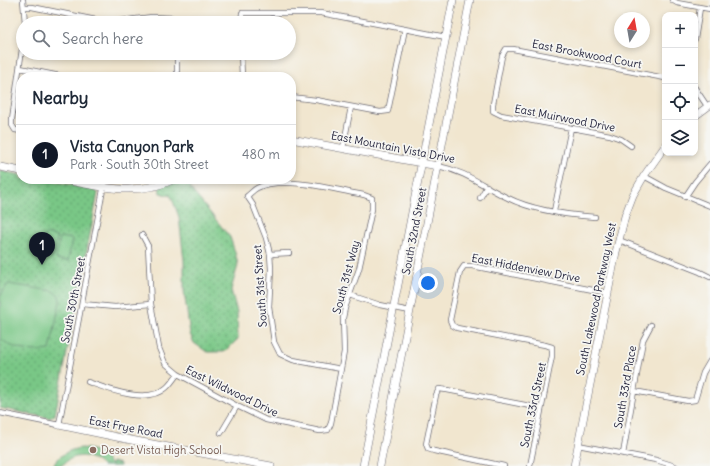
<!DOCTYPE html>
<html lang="en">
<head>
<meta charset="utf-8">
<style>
	body { margin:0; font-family:Delius,sans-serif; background:#f6f6f7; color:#1f2937 }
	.controls { position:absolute; right:12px; top:12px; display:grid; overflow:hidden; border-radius:8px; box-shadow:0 2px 6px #0003 }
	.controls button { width:36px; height:36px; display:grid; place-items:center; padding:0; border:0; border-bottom:1px solid #e0e1e3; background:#fff; color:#1f2937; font:20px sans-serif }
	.compass { position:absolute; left:614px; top:12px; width:36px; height:36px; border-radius:50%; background:#fff; box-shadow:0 2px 6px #0003; rotate:11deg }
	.you { position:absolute; left:428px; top:283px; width:14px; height:14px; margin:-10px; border:3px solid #fff; border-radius:50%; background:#1a73e8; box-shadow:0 0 0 6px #1a73e833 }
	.badge { display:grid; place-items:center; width:26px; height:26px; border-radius:50%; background:#111827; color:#fff; font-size:13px; font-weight:700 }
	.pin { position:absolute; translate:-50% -33px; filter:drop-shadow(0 1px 2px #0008) }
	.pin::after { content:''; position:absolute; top:21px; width:14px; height:12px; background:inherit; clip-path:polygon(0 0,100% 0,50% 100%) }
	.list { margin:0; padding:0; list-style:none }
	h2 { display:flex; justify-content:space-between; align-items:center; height:52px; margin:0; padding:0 16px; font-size:17px }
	h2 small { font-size:13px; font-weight:400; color:#747a83 }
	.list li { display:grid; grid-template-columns:26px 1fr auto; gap:12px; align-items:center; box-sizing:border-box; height:60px; padding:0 16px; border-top:1px solid #e0e1e3 }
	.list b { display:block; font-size:15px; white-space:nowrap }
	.list p { margin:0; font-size:13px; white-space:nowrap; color:#747a83 }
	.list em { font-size:13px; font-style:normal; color:#747a83 }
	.icon { flex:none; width:22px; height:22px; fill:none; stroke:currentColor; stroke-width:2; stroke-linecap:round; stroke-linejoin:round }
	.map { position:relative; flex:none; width:710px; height:466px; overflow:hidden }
	.search { position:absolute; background:#fff; box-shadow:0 2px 6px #0003; left:16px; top:16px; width:280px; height:44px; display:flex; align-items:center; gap:10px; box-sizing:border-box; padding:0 14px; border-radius:22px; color:#747a83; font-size:15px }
	.panel { position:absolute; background:#fff; box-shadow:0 2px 6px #0003; left:16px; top:72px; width:280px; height:112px; border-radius:16px }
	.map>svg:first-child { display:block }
	.grass { fill:url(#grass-dots); stroke:#4e7460 }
	.pitch { fill:#79c786; stroke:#4e7460 }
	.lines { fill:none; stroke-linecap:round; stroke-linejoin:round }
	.street-casing { stroke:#6a676f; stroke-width:6 }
	.secondary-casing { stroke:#6a676f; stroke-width:8 }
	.street { stroke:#fff; stroke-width:4.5 }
	.secondary { stroke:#fff; stroke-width:7 }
	.education-dot { fill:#8d6e63; stroke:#f6f6f2; stroke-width:1.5 }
	.labels { text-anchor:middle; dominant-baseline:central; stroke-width:3.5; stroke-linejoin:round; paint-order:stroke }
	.street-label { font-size:11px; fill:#22223b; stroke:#f6f6f2 }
	.education-label { font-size:11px; fill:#785e54; stroke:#f6f6f2; text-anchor:start }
</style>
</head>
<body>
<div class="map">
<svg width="710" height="466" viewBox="0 0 710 466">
	<defs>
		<pattern id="grass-dots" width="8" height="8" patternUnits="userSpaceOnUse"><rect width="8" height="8" fill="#79c786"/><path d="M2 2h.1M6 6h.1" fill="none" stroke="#63a16f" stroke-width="1.8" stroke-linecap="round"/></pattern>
	</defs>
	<rect width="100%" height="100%" fill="#f6f6f2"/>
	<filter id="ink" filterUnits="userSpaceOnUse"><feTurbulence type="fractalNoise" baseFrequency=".025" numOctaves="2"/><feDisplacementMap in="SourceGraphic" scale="8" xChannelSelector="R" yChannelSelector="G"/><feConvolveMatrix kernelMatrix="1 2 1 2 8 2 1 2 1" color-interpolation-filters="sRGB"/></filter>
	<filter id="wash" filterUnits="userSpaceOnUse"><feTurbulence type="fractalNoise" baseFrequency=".012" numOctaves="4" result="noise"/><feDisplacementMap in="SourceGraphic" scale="16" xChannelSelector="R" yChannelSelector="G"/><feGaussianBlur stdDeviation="0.9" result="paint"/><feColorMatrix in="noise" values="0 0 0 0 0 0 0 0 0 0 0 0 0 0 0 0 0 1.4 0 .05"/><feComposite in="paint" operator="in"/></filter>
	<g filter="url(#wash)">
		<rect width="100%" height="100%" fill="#f1e6cf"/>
		<!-- grass -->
		<path class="grass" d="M 0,171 L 21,175 L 21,179 L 40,179 L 94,189 L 98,193 L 55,415 L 50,418 L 0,408 Z
			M 175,179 L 192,179 L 193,180 L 190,188 L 230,237 L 235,252 L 238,265 L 231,290 L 237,312 L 238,339 L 224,352 L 207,352 L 194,343 L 190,334 L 184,291 L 184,261 L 179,217 L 171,196 L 160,193 L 159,185 Z"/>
		<!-- pitch -->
		<path class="pitch" d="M 45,234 L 57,237 L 53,257 L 41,255 Z
			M 60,237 L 72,239 L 68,261 L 56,259 Z
			M 8,284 L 53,291 L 59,296 L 60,301 L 50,350 C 31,352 15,351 0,338 L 0,297 Z
			M 82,448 C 95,449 103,454 111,465 L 112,462 L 120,464 L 120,466 L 102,466 C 93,456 79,453 67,461 C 65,462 64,464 62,465 C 60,466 55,466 53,466 C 59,455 69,449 82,448 Z"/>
	</g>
	<g filter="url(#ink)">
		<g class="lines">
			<!-- street casing -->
			<g class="street-casing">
				<path id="street" d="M 23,0 L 25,23
					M 672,0 L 677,3 L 710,9
					M 24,7 L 32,7 L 96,20 L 111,22 L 152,17 L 175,18 L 176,23
					M 241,23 L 242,13 L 321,13 L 446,37
					M 695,39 L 700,8
					M 177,53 L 177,77
					M 241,53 L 242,77
					M 20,68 L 65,77
					M 695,88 L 707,106
					M 291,97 L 316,100 L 380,112 L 388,111 L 405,29
					M 21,131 L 15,130 L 12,125 L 12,119 L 23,42
					M 631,146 L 621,139 L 610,135 L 501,115 L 493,111 L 493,104 L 502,56 L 506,49 L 513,49 L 665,78
					M 343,148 L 351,107
					M 291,155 L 292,139
					M 438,166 C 468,172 482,186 508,198 C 532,210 568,215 595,217
					M 644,176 L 666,188 L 710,206
					M 685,197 L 695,182 L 710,164
					M 480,198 L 487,186
					M 554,211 L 571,128
					M 142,235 L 148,246 L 151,304 L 159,348 L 165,363 L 178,374 L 237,406 L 266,420 L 320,431 L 328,430 L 331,423 L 344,352 L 343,318 L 345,308 L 359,269 L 372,209 L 372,198 L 364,195 C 336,190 283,175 257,188 C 253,190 250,194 247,196 L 253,205 L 266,238 L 270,254 L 271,269 L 269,307 L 274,342 L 280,354 L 293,360 L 341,369
					M 619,240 L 700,272 L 710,277
					M 270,254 L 289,253
					M 350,295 L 380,305 L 410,311
					M 82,304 L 115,307 L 151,304
					M 88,382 C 108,389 147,405 166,388 C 171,384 174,378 178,374
					M 634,391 L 688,401 L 695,400 L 703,373 L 710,361
					M 0,413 L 59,425 L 105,179
					M 221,433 L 237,406
					M 578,445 L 656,460 L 675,466
					M 623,454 L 643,340 L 651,325
					M 504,466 L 434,451 L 428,449 L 426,444 L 436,395 L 439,389 L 447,390 L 541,408
					M 530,466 L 552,356 L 552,347 L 545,345 L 457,328 L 452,325 L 450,320 L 460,272 L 464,266 L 472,266 L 608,293"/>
			</g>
			<!-- secondary casing -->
			<g class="secondary-casing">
				<path id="secondary" d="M 695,116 L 710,105
					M 291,139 L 438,166
					M 0,167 L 21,171
					M 60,179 C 99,187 138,197 175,179
					M 59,425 L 136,441 L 271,466
					M 363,466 L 453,0
					M 380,466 L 470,0
					M 574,466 L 616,252 L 625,216 L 633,195 L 644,176 L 665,146"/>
			</g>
			<!-- street -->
			<use href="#street" class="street"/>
			<!-- secondary -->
			<use href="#secondary" class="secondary"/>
		</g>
	</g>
	<!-- markers -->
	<circle class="education-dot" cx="93" cy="450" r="4"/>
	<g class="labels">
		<!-- street labels -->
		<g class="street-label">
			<text transform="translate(587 54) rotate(11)">East Brookwood Court</text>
			<text transform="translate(565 118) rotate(11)">East Muirwood Drive</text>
			<text transform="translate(393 147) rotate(11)">East Mountain Vista Drive</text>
			<text transform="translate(414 231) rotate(-79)">South 32nd Street</text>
			<text transform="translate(526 268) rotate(11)">East Hiddenview Drive</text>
			<text transform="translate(346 277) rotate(-75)">South 31st Way</text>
			<text transform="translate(260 286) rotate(-94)">South 31st Street</text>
			<text transform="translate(596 299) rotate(-78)">South Lakewood Parkway West</text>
			<text transform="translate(73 300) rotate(-79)">South 30th Street</text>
			<text transform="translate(625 387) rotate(-80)">South 33rd Place</text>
			<text transform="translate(232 391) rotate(26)">East Wildwood Drive</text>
			<text transform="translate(533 405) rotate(-78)">South 33rd Street</text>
			<text transform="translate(126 427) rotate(11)">East Frye Road</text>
		</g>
		<!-- education labels -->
		<g class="education-label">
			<text x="101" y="450">Desert Vista High School</text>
		</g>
	</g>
</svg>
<div class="controls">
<button>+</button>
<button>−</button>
<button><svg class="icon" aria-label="locate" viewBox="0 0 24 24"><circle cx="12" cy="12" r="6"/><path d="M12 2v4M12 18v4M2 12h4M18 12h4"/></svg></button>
<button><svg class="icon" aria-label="layers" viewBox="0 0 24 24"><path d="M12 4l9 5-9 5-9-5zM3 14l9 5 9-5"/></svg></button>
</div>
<svg class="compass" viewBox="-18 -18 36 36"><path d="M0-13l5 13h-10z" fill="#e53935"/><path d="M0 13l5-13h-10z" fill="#747a83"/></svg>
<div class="you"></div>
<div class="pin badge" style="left:42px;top:265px">1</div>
<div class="search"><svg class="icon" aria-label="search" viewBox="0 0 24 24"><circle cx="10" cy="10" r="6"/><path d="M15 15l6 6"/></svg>Search here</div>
<section class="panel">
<h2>Nearby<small></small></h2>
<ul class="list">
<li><span class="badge">1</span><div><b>Vista Canyon Park</b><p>Park · South 30th Street</p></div><em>480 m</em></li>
</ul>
</section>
</div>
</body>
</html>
